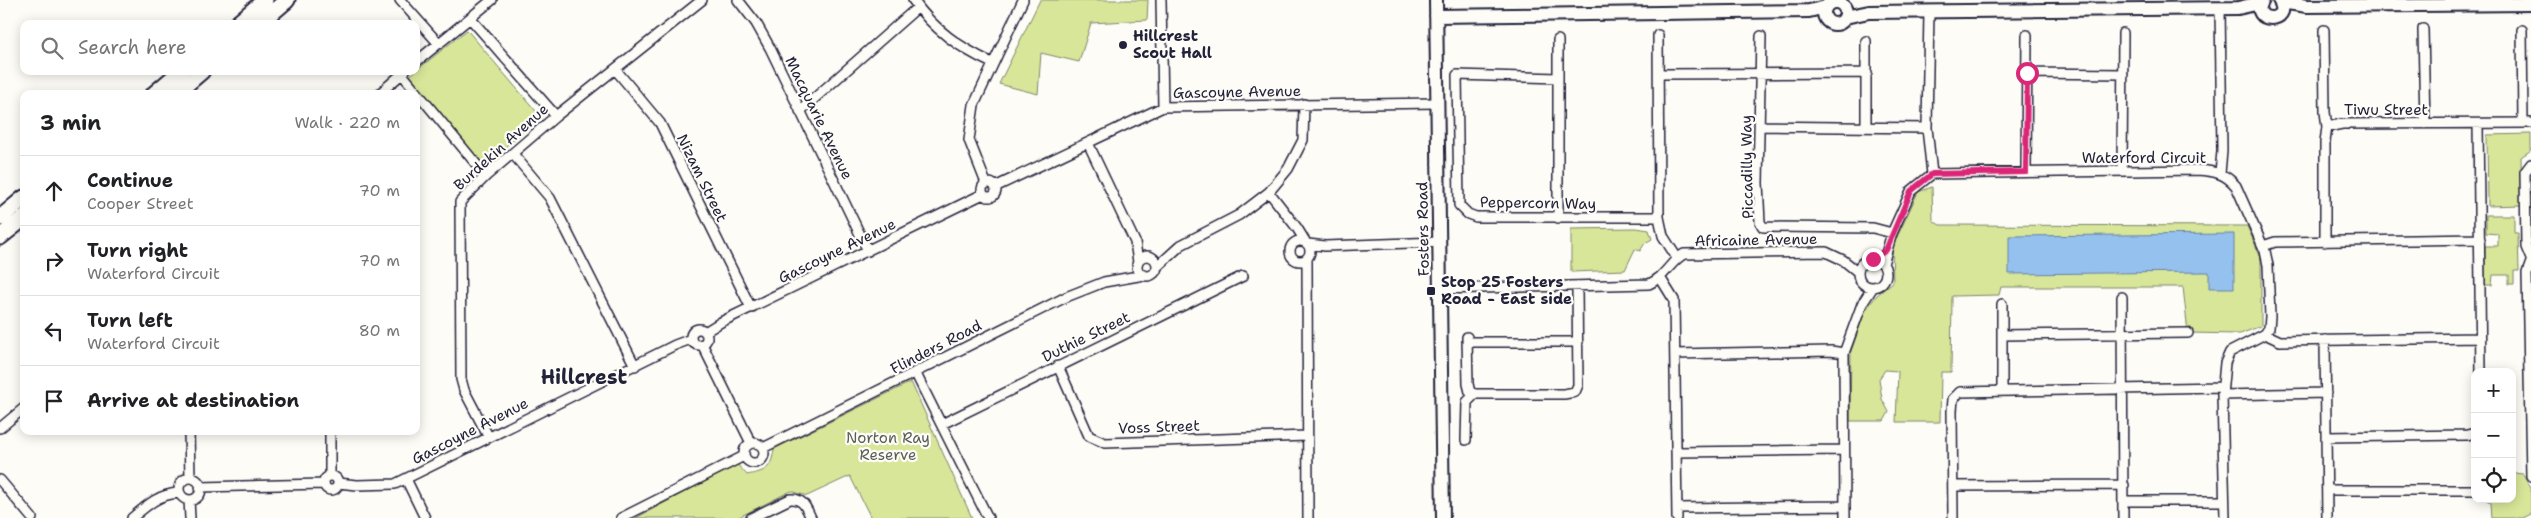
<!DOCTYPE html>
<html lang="en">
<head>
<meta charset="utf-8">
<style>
	body { margin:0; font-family:"Shantell Sans",sans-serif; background:#f6f6f6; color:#202124 }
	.controls { position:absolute; right:15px; bottom:15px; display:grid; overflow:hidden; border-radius:10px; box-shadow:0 2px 12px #0003 }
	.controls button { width:45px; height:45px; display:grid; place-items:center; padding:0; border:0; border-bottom:1px solid #e0e0e0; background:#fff; color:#202124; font:25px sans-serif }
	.stop { position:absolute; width:15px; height:15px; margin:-11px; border:4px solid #db2777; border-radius:50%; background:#fff }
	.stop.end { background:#db2777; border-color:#fff; box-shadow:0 1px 5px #0008 }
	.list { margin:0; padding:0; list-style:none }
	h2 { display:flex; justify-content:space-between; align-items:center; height:65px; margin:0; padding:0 20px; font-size:21px }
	h2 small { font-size:16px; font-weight:400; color:#757577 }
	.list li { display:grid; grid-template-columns:32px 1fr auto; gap:15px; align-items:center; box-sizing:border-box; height:70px; padding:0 20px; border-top:1px solid #e0e0e0 }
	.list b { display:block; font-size:19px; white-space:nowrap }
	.list p { margin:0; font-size:16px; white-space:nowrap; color:#757577 }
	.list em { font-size:16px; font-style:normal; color:#757577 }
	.icon { flex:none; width:28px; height:28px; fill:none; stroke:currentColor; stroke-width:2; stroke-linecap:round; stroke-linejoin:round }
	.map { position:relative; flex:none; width:2531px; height:518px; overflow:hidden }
	.search { position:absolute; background:#fff; box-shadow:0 2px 12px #0003; left:20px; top:20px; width:400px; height:55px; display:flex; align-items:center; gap:12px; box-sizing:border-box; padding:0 18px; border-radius:10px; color:#757577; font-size:19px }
	.panel { position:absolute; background:#fff; box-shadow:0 2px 12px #0003; left:20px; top:90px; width:400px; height:345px; border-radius:10px }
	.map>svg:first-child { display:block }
	.green { fill:#d8e699; stroke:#7d846a }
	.water { fill:#95c1ee; stroke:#6781a6 }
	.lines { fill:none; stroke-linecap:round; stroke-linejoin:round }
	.street-casing { stroke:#22223b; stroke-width:12 }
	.secondary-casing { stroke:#22223b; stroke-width:16 }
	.highway-casing { stroke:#22223b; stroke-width:19 }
	.street { stroke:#fdfcf7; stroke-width:9 }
	.secondary { stroke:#fdfcf7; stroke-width:12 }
	.highway { stroke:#fdfcf7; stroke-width:15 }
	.route { stroke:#db2777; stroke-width:6 }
	.poi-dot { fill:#22223b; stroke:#fdfcf7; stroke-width:2 }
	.labels { text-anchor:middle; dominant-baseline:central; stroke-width:4.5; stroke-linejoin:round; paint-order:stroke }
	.poi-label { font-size:15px; font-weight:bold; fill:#22223b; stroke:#fdfcf7; text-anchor:start }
	.street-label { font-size:15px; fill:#22223b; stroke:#fdfcf7 }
	.park-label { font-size:15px; fill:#595d57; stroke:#fdfcf7 }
	.district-label { font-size:20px; font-weight:bold; fill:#22223b; stroke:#fdfcf7 }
</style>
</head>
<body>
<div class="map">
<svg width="2531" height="518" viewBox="0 0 2531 518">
	<rect width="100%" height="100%" fill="#fdfcf7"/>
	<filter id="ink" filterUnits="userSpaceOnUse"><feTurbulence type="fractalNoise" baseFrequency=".02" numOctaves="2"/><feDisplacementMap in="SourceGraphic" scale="10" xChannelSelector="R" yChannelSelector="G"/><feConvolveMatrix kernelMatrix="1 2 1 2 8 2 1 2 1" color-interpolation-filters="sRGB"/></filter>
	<g filter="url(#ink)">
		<!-- green -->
		<path class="green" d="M 1040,0 L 1148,0 L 1147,20 L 1091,23 L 1079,62 L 1041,53 L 1038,94 L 999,84 Z
			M 467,30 L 541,117 L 482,166 L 408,77 Z
			M 2531,134 L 2531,150 L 2521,157 L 2522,205 L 2488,206 L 2487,135 Z
			M 1932,187 L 1933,221 L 1940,225 L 2247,226 L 2261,258 L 2261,326 L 2240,334 L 2188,333 L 2183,287 L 2001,287 L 1999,295 L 1952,296 L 1951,372 L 1941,372 L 1940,422 L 1896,422 L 1898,371 L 1885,370 L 1879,379 L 1882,399 L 1889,412 L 1884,421 L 1850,421 L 1851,351 L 1865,311 L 1876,296 L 1893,282 L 1892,248 L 1918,192 Z
			M 2486,215 L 2514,215 L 2514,233 L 2518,233 L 2519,271 L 2514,271 L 2514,284 L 2509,284 L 2509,275 L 2493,275 L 2492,285 L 2485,285 L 2485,246 L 2498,246 L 2498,234 L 2486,233 Z
			M 1636,228 L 1649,230 L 1652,239 L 1645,243 L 1640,251 L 1635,249 L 1625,270 L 1571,272 L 1571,229 Z
			M 911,382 L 972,518 L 871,518 L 850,476 L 807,496 L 791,491 L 737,518 L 636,518 L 737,464 L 747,475 C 766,471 771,470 774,449 Z
			M 2512,473 L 2523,474 L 2531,488 L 2531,514 L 2523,518 L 2492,518 L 2491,503 L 2485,499 L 2512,499 Z"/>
		<!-- water -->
		<path class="water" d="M 2234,234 L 2234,288 L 2209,288 L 2209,272 L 2009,274 L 2009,236 Z"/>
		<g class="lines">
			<!-- street casing -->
			<g class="street-casing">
				<path id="street" d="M 400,0 L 439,44
					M 738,0 L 756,23 L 770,48 L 868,251
					M 913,0 C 934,30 960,48 992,63
					M 1161,0 L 1163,107
					M 1839,0 L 1840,4
					M 1832,3 L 1833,0
					M 2220,8 L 2222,151 L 2220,173
					M 1929,11 L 1927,128 L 1932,174
					M 470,18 L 556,116
					M 2423,29 L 2425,124
					M 2324,30 L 2325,112 L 2327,127
					M 2522,30 L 2523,123
					M 1658,35 L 1659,217 L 1663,236 L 1677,258
					M 1761,36 L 1758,183 L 1760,222 L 1763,227 L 1873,228 L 1892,233
					M 416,62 L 492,0
					M 615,69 L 660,123 L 751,308
					M 2027,73 L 2123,74
					M 402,74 L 486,176
					M 1659,74 L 1867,73
					M 1558,78 L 1457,75 L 1459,205 L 1468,214 L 1476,217 L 1659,217
					M 379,94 L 405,71
					M 800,111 L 918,7
					M 2478,124 L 2481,372
					M 1760,126 L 1927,128
					M 1866,127 L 1866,41
					M 1088,143 L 1135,242 L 1138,262
					M 513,154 L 550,198 L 635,366
					M 2531,164 L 2525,172 L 2526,247 L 2531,259
					M 2122,171 L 2123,33
					M 2026,172 L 2027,35
					M982 190a7 7 0 1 1 14 0a7 7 0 1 1-14 0Z
					M 986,183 L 969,140 L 974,105 L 1023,0
					M 995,187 L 1163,107 L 1438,103
					M 1269,192 L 1297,228 L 1305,241
					M 1558,218 L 1558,40
					M1290 251a10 10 0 1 1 20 0a10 10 0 1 1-20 0Z
					M 2325,242 L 2325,142 L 2327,127 L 2342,124 L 2531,123
					M 1308,244 L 1325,246 L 1439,242
					M 2263,246 L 2275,242 L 2480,239
					M1137 266a10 10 0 1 1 20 0a10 10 0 1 1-20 0Z
					M 1307,259 L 1308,518
					M1858 273a14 14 0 1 1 28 0a14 14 0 1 1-28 0Z
					M 2531,262 L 2527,273 L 2531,476
					M 1883,264 L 1892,233 L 1911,191 L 1932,174 L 2197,170 C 2214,171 2225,173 2236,186 L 2265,251 L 2268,265 L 2270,317 L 2269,328 L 2265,334 L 2230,352 L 2225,363 L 2222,395 L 2225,518
					M 1157,267 L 1181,245 L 1239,215 L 1269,192 L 1288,169 L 1303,140 L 1304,104
					M 1661,279 L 1674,300 L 1677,518
					M 1440,289 L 1649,284 C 1667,276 1669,262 1684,254 L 1826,252 L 1843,260 L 1858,272
					M 2122,297 L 2123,518
					M 2002,304 L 2002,389
					M691 337a8 8 0 1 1 16 0a8 8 0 1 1-16 0Z
					M 705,332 L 721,322 L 983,194
					M 2265,334 L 2280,341 L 2480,338
					M 2002,335 L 2188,333
					M 1467,337 L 1468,384 L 1470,392 L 1475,394 L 1564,394 L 1575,392 L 1578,385 L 1577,287
					M 2325,340 L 2327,518
					M 1468,342 L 1578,342
					M 702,344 L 751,443
					M 1675,354 L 1831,351 L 1844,353
					M 1058,366 L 1089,436 L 1105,443 L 1307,436
					M 915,372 L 988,518
					M 2222,395 L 2326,393
					M 942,424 L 1243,276
					M 0,428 L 24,408
					M 189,431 L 190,478
					M 330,431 L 330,476
					M 488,436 L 464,390 L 461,379 L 460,202 L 486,176 L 556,116 L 702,0
					M 2326,437 L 2467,435 L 2475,433
					M 1466,440 L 1467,402 L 1475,394
					M744 453a10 10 0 1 1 20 0a10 10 0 1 1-20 0Z
					M 763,448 L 1066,297 L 1104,282 L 1144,275
					M 1676,452 L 1844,450
					M324 483a7 7 0 1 1 14 0a7 7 0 1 1-14 0Z
					M179 489a11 11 0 1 1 22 0a11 11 0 1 1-22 0Z
					M 406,479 L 425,518
					M 0,480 L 32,518
					M 338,483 L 357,485 L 395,484 L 675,345 L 691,339
					M 1953,486 L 2124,485
					M 200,487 L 323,484
					M 2327,490 L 2475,490
					M 189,500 L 190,518
					M 2124,501 L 2223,501
					M 1677,508 L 1844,506
					M 132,518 C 147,505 159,494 179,493
					M 621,518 L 744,456
					M 751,518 L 790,499 C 803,498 806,507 811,518
					M 1845,518 L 1844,353 L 1862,304 L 1873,287
					M 1953,518 L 1952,411 L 1953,399 L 1960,392 L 2222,387"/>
			</g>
			<!-- secondary casing -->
			<g class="secondary-casing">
				<path id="secondary" d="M 1436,0 L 1443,518
					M 2263,0 C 2247,24 2295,24 2279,0
					M 2281,2 L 2307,6 L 2531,4
					M1824 13a11 11 0 1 1 22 0a11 11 0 1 1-22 0Z
					M 1436,16 L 1809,11 L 1826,7
					M 1845,17 L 1869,12 L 2238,8 L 2260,3"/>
			</g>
			<!-- highway casing -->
			<g class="highway-casing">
				<path id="highway" d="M 237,24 L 265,0
					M 259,24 L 287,0
					M 154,94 L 181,71
					M 175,94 L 202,71
					M 0,218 L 24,198
					M 0,237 L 24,218"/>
			</g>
			<!-- street -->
			<use href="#street" class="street"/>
			<!-- secondary -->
			<use href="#secondary" class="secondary"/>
			<!-- highway -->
			<use href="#highway" class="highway"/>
		</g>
	</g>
	<g class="lines" filter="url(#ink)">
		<!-- route -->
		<path class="route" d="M 1873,259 L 1886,250 L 1911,191 L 1932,174 L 2026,172 L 2027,73"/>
	</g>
	<!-- markers -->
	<g class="poi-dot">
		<circle cx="1123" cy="45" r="5"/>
		<rect x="1426" y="286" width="10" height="10" rx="2.5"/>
	</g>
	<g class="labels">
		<!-- poi labels -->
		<g class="poi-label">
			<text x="1133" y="36">Hillcrest<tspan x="1133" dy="17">Scout Hall</tspan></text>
			<text x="1441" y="282">Stop 25 Fosters<tspan x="1441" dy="17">Road - East side</tspan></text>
		</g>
		<!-- street labels -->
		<g class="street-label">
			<text transform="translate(1237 92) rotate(-1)">Gascoyne Avenue</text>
			<text x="2386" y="110">Tiwu Street</text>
			<text transform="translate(819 118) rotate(64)">Macquarie Avenue</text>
			<text transform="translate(501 147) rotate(-42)">Burdekin Avenue</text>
			<text x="2144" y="158">Waterford Circuit</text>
			<text transform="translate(1747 167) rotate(-91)">Piccadilly Way</text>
			<text transform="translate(702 178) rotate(64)">Nizam Street</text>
			<text transform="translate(1538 203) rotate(1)">Peppercorn Way</text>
			<text transform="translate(1423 229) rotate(-91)">Fosters Road</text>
			<text transform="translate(1756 240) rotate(-1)">Africaine Avenue</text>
			<text transform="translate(837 251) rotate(-26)">Gascoyne Avenue</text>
			<text transform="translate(1086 337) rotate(-26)">Duthie Street</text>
			<text transform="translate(936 347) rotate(-27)">Flinders Road</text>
			<text transform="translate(1159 427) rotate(-2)">Voss Street</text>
			<text transform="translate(470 431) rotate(-27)">Gascoyne Avenue</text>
		</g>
		<!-- park labels -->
		<g class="park-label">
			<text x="888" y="438">Norton Ray<tspan x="888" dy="17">Reserve</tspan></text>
		</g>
		<!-- district labels -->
		<g class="district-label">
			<text x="584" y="377">Hillcrest</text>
		</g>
	</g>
</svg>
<div class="controls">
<button>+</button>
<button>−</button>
<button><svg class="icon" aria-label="locate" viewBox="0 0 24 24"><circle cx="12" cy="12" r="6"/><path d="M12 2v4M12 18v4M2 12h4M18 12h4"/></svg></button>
</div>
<div class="stop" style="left:2027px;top:73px"></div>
<div class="stop end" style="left:1873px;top:259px"></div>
<div class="search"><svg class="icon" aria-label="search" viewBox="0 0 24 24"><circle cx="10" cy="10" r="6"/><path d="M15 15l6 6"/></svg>Search here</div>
<section class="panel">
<h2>3 min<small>Walk · 220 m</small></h2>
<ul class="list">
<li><svg class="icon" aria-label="ahead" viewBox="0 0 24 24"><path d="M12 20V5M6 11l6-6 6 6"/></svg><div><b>Continue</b><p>Cooper Street</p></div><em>70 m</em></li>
<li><svg class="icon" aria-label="right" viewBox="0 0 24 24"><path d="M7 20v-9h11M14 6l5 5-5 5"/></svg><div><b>Turn right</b><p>Waterford Circuit</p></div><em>70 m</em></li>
<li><svg class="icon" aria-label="left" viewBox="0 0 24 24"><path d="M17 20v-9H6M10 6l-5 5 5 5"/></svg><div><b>Turn left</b><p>Waterford Circuit</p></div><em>80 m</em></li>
<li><svg class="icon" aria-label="arrive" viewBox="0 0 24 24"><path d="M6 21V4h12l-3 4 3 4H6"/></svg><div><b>Arrive at destination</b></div></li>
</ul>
</section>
</div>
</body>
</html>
